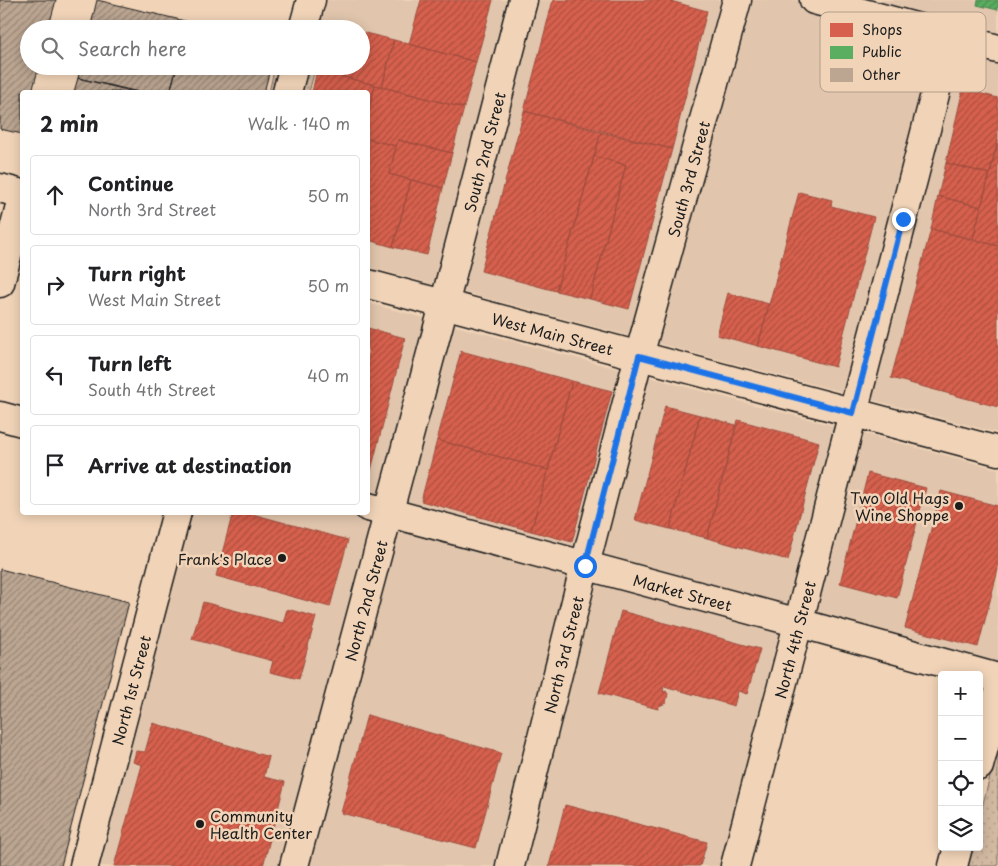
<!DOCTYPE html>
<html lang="en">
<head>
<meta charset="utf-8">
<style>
	body { margin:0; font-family:"Playpen Sans",sans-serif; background:#f6f6f6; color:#202124 }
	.controls { position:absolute; right:15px; bottom:15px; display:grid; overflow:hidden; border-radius:5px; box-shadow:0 2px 12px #0003 }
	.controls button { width:45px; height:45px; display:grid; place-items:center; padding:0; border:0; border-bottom:1px solid #e0e0e0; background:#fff; color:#202124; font:25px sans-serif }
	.stop { position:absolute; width:15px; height:15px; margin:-11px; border:4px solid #1a73e8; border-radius:50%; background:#fff }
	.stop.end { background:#1a73e8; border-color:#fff; box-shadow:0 1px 5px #0008 }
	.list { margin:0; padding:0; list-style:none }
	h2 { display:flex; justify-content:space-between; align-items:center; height:65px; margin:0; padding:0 20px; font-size:21px }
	h2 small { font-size:16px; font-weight:400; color:#757577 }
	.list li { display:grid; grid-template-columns:32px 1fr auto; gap:15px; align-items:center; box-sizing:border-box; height:80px; margin:0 10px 10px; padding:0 10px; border:1px solid #e0e0e0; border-radius:5px }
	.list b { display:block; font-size:19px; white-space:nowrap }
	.list p { margin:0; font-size:16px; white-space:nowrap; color:#757577 }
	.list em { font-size:16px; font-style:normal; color:#757577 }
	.icon { flex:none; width:28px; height:28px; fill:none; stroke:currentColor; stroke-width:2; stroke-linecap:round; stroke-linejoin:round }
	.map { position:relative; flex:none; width:998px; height:866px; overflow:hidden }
	.search { position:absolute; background:#fff; box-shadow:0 2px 12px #0003; left:20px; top:20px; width:350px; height:55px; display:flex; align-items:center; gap:12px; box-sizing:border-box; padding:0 18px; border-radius:28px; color:#757577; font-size:19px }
	.panel { position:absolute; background:#fff; box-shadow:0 2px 12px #0003; left:20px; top:90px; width:350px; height:425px; border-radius:5px }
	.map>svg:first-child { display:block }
	.built { fill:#e1c6ad }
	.park { fill:url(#park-dots); stroke:#776a5e }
	.shops { fill:url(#shops-hatch); stroke:#9e4c3e }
	.public { fill:url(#public-hatch); stroke:#47824c }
	.building { fill:url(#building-hatch); stroke:#1c1c1c }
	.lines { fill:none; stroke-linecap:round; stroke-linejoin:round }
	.minor-casing { stroke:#1c1c1c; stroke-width:31 }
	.secondary-casing { stroke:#1c1c1c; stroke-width:31 }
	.minor { stroke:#f1d4b8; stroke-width:28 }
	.secondary { stroke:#f1d4b8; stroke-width:28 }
	.route { stroke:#1a73e8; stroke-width:6 }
	.poi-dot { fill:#1c1c1c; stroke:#f1d4b8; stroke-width:2 }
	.labels { text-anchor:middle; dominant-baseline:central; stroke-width:5; stroke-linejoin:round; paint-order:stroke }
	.street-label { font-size:15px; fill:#1c1c1c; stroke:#f1d4b8 }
	.poi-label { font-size:15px; fill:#1c1c1c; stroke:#f1d4b8; text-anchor:end }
	.key { fill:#f1d4b8; stroke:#b19d89; stroke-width:1 }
	.key-label { font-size:14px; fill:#1c1c1c }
</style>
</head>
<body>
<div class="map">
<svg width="998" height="866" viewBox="0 0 998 866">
	<defs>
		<pattern id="park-dots" width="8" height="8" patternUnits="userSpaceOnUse" patternTransform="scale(1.25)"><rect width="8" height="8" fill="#d2b9a1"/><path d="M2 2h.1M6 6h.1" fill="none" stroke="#b49e8a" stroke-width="1.8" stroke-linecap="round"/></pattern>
		<pattern id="shops-hatch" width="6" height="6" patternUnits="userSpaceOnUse" patternTransform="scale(1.25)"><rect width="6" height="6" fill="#d6604d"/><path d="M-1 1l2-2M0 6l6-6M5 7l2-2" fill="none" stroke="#ad4e3f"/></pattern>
		<pattern id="public-hatch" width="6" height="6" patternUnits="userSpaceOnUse" patternTransform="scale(1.25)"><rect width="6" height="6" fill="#5aae61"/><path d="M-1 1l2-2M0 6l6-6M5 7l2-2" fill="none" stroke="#4a8d4f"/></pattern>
		<pattern id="building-hatch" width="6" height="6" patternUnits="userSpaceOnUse" patternTransform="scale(1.25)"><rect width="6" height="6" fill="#bca692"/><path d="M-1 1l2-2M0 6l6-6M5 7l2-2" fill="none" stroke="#988676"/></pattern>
	</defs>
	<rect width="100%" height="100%" fill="#f1d4b8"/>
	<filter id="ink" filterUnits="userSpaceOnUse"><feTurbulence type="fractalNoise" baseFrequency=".02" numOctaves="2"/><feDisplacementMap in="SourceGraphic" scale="10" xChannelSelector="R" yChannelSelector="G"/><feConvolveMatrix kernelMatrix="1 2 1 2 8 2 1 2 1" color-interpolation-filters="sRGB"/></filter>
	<g filter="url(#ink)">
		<!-- built -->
		<path class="built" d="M 308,0 L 998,0 L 998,433 L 368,267 L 368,92 L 323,92 L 330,66 L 361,66 L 361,29 L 300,29 Z
			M 368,303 L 998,469 L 998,681 L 794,628 L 732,866 L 85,866 L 176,513 L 368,512 Z"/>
		<!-- park -->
		<path class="park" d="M 275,66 L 316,66 L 309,92 L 269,92 Z
			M 998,746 L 998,866 L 967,866 L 972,847 L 979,847 L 979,819 Z"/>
		<!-- shops -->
		<path class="shops" d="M 421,0 L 493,0 L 476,62 L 409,44 Z
			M 553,0 L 667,0 L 707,11 L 672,149 L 524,111 Z
			M 361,32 L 394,40 L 382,87 L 317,70 L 318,66 L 361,66 Z
			M 394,40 L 476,62 L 464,108 L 382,87 Z
			M 317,70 L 375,85 L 368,114 L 368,92 L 312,92 Z
			M 375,85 L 464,108 L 452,153 L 398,140 L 396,146 L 368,139 L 368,114 Z
			M 963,89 L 998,98 L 998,140 L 990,174 L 946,163 Z
			M 524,111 L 601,132 L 556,291 L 481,271 Z
			M 601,132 L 672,149 L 629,309 L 590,299 L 626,165 L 594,156 Z
			M 368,139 L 396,146 L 389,174 L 411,180 L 393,247 L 368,240 Z
			M 398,140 L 452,153 L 443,188 L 389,174 Z
			M 998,140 L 998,246 L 973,239 Z
			M 594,156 L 626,165 L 590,299 L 556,291 Z
			M 946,163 L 990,174 L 981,207 L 938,196 Z
			M 411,180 L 443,188 L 427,255 L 393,247 Z
			M 799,192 L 832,200 L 831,206 L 874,217 L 835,367 L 758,346 Z
			M 938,196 L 981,207 L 973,239 L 931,229 Z
			M 931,229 L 998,246 L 998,407 L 891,378 Z
			M 728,293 L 769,304 L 758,346 L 717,335 Z
			M 368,328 L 405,338 L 368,482 Z
			M 461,351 L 572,381 L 548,470 L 437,440 Z
			M 572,381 L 612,391 L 572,542 L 531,531 Z
			M 665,406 L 700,415 L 670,529 L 635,520 Z
			M 700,415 L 736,425 L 707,538 L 670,529 Z
			M 738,420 L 819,442 L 788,560 L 707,538 Z
			M 437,440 L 548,470 L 531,531 L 421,501 Z
			M 868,473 L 926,488 L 897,598 L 840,583 Z
			M 941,491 L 998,506 L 998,570 L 978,647 L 905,628 Z
			M 233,512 L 245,512 L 348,540 L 330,607 L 216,576 Z
			M 203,602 L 283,623 L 287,609 L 316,617 L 299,679 L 270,672 L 273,661 L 192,639 Z
			M 621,611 L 760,649 L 747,694 L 738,691 L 734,706 L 664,686 L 663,692 L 666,691 L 668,694 L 666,703 L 659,706 L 658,709 L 599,693 Z
			M 367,715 L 501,753 L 476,848 L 341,813 Z
			M 153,723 L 269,757 L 264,777 L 285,782 L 263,866 L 114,866 L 142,765 L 133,762 L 136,751 L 145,752 Z
			M 565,805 L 707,842 L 700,866 L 549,866 Z"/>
		<!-- public -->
		<path class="public" d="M 978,0 L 998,0 L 998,10 L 977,5 Z"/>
		<!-- building -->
		<path class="building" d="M 0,0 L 56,0 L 48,29 L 29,29 L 29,66 L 39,66 L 32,92 L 22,92 L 22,134 L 0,129 Z
			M 97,0 L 189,22 L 187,29 L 90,29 Z
			M 189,22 L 214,29 L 187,29 Z
			M 81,66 L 177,66 L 170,92 L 139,92 L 78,78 Z
			M 177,66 L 271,66 L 264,92 L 170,92 Z
			M 78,78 L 135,92 L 74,92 Z
			M 0,569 L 129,602 L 61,866 L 0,866 Z"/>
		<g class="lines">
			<!-- minor casing -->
			<g class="minor-casing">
				<g id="minor">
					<path d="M 814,0 L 998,49"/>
					<path d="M 303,29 L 311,0"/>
					<path d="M 287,92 L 294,66"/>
					<path d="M 0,283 L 22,198"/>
					<path d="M 0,416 L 22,422"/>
					<path id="s1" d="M 368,507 L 799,623 L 998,678"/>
					<path d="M 979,766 L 998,695"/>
					<path id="s2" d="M 84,866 L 177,512"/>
					<path id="s3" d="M 294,866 L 444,305 L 523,0"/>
					<path id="s4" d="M 510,866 L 585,565 L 639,356 L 737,0"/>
					<path id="s5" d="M 735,866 L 853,413 L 950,36"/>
					<path d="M 953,866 L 958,847"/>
				</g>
			</g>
			<!-- secondary casing -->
			<g class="secondary-casing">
				<g id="secondary">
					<path d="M 0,188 L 22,194"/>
					<path id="s6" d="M 368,284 L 998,451"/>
				</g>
			</g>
			<!-- minor -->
			<use href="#minor" class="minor"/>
			<!-- secondary -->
			<use href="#secondary" class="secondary"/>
		</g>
	</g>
	<g class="lines" filter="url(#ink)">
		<!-- route -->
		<path class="route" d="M 585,566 L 639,356 L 853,413 L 903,219"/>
	</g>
	<!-- markers -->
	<g class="poi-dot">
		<circle cx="959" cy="506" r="5"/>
		<circle cx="282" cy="558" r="5"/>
		<circle cx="200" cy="824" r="5"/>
	</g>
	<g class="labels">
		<!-- street labels -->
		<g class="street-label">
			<text stroke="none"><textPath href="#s3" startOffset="739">South 2nd Street</textPath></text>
			<text stroke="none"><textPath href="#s4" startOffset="710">South 3rd Street</textPath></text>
			<text stroke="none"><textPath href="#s6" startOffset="191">West Main Street</textPath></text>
			<text stroke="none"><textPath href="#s1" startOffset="326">Market Street</textPath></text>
			<text stroke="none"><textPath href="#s3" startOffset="275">North 2nd Street</textPath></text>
			<text stroke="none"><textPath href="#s5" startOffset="234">North 4th Street</textPath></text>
			<text stroke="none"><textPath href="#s4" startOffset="218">North 3rd Street</textPath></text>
			<text stroke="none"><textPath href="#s2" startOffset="182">North 1st Street</textPath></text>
		</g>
		<!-- poi labels -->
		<g class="poi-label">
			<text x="949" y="497">Two Old Hags<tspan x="949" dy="17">Wine Shoppe</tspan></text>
			<text x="272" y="558">Frank's Place</text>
			<text x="210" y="815" text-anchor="start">Community<tspan x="210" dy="17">Health Center</tspan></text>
		</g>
	</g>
	<!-- legend -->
	<rect x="820" y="12" width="166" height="80" rx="8" class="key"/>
	<rect x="830" y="23" width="23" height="14" fill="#d6604d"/>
	<rect x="830" y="46" width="23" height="13" fill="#5aae61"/>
	<rect x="830" y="68" width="23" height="14" fill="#bca692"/>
	<g class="key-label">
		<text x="862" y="35">Shops</text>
		<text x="862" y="57">Public</text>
		<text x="862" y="80">Other</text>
	</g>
</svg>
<div class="controls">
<button>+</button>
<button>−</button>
<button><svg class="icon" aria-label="locate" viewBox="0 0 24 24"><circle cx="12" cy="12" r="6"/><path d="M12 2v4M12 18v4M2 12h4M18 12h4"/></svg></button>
<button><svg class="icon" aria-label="layers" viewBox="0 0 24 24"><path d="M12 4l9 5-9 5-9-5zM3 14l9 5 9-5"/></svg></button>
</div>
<div class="stop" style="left:585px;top:566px"></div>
<div class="stop end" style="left:903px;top:219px"></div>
<div class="search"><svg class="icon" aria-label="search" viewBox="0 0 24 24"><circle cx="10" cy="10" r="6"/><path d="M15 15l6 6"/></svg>Search here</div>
<section class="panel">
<h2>2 min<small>Walk · 140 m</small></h2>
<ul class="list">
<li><svg class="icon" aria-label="ahead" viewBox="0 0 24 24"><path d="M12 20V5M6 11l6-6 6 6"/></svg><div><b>Continue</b><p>North 3rd Street</p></div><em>50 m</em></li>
<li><svg class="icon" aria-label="right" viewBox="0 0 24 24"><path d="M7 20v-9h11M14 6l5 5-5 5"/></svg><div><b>Turn right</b><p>West Main Street</p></div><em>50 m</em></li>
<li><svg class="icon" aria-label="left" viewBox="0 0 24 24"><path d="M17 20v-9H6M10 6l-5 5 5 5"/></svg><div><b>Turn left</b><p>South 4th Street</p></div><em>40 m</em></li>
<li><svg class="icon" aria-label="arrive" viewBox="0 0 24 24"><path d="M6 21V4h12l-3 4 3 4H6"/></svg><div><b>Arrive at destination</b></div></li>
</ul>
</section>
</div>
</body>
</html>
